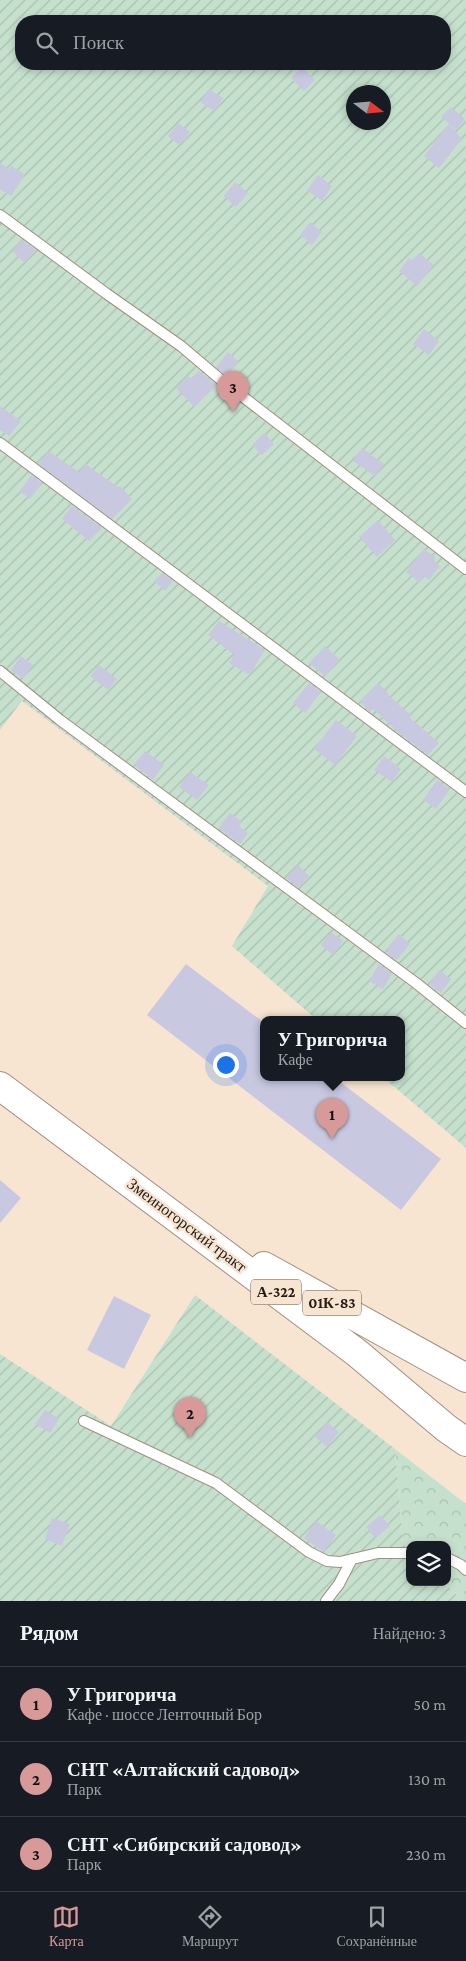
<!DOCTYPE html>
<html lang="ru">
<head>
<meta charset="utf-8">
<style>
	body { margin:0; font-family:"Crimson Pro",serif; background:#242831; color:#f1f3f6 }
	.controls { position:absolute; right:15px; bottom:15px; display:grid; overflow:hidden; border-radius:10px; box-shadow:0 2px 8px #0003 }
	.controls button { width:45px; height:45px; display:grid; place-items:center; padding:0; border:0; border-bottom:1px solid #363941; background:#171b24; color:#f1f3f6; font:25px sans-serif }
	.compass { position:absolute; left:346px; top:85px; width:45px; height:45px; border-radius:50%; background:#171b24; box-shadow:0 2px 8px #0003; rotate:106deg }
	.you { position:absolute; left:225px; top:1064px; width:18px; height:18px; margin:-12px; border:4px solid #fff; border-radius:50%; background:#1a73e8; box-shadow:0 0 0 8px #1a73e833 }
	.badge { display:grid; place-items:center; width:32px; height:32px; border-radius:50%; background:#d89999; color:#111; font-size:16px; font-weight:700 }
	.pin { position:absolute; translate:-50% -41px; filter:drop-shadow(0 1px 2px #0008) }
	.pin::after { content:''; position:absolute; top:26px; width:18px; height:15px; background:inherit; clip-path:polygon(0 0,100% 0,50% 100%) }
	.popup { position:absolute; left:260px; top:1016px; width:145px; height:65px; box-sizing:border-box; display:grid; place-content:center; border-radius:10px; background:#171b24; filter:drop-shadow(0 1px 4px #0005); font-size:16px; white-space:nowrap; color:#9ea1a6 }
	.popup b { font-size:19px; color:#f1f3f6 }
	.popup::after { content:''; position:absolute; left:50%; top:100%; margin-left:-10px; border:10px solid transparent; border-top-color:#171b24 }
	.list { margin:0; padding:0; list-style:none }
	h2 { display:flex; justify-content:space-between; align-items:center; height:65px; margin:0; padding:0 20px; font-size:21px }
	h2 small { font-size:16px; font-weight:400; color:#9ea1a6 }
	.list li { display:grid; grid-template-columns:32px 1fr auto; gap:15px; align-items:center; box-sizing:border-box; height:75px; padding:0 20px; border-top:1px solid #363941 }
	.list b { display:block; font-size:19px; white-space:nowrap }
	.list p { margin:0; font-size:16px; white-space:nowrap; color:#9ea1a6 }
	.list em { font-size:16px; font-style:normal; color:#9ea1a6 }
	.icon { flex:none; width:28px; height:28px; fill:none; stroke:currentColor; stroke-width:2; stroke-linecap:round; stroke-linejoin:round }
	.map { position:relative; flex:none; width:466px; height:1601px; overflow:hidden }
	.search { position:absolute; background:#171b24; box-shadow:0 2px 8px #0003; left:15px; right:15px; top:15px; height:55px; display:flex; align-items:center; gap:12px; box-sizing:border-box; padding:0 18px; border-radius:20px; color:#9ea1a6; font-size:19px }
	.sheet { height:290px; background:#171b24 }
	nav { display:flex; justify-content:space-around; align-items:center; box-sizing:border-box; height:70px; border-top:1px solid #363941; background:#171b24; font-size:14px; color:#9ea1a6 }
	nav a { display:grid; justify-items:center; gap:2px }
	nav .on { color:#d89999 }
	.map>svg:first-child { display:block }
	.forest { fill:url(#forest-crowns) }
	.garden { fill:url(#garden-furrows); fill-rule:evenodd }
	.building { fill:#c8c9e1 }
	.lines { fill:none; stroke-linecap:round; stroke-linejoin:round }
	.lane-casing { stroke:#a18f7d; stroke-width:12 }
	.highway-casing { stroke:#a18f7d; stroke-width:30 }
	.lane { stroke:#fff; stroke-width:10 }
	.highway { stroke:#fff; stroke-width:28 }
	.labels { text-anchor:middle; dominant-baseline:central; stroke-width:5; stroke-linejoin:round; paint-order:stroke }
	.shield { fill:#f8e5d1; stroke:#64594e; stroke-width:1 }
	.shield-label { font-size:15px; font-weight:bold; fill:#241d16 }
	.street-label { font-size:16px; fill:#241d16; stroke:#f8e5d1 }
</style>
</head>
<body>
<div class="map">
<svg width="466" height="1601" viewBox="0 0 466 1601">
	<defs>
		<pattern id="forest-crowns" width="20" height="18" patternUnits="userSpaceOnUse" patternTransform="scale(1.25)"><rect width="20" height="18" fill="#c5e1cd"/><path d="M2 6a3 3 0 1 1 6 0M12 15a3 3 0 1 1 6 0" fill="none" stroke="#a9c1af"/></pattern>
		<pattern id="garden-furrows" width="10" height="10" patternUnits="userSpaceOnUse" patternTransform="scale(1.25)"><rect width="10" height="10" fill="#c5e1cd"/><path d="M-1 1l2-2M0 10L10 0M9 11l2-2" fill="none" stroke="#a9c1af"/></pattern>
	</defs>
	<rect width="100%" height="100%" fill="#f8e5d1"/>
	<!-- forest -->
	<path class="forest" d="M 395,1449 L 466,1504 L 466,1601 L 463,1601 L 443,1582 L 447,1582 L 447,1545 L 410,1545 L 410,1550 L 403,1544 Z"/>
	<!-- garden -->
	<path class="garden" d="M 0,0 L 466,0 L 466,1148 L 384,1078 L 401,1078 L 401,1020 L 317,1020 L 232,946 L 268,886 L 22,701 L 0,730 ZM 21,21 L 445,21 L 445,64 L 21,64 ZM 354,92 L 384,92 L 384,122 L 354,122 Z
		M 195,1295 L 395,1449 L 403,1544 L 410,1550 L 410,1582 L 443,1582 L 463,1601 L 0,1601 L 0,1354 L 111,1426 Z"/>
	<!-- building -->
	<path class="building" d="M 302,67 L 315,80 L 304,91 L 291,78 Z
		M 209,89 L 223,98 L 214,111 L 200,102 Z
		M 451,107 L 465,119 L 456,130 L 441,117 Z
		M 178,123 L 190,132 L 179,145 L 168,136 Z
		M 449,124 L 462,139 L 439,168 L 424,156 Z
		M 0,163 L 9,169 L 12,166 L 25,175 L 11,196 L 0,189 Z
		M 318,175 L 332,186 L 322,201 L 307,190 Z
		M 235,182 L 248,193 L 236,207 L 224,196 Z
		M 310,222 L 322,232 L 312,245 L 300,235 Z
		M 22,240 L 36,250 L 24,262 L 12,251 Z
		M 419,253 L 434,265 L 417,286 L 399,271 L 409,258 L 412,260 Z
		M 424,329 L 439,341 L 429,355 L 413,344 Z
		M 228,352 L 239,362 L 227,375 L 216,367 Z
		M 199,371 L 217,385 L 194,407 L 176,388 L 188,376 L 191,378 Z
		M 0,406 L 21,421 L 9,436 L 0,430 Z
		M 264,433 L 274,444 L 262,455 L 252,445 Z
		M 362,448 L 384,464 L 375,476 L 353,461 Z
		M 48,451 L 79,472 L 85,464 L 118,487 L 120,486 L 132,499 L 112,519 L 39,464 Z
		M 31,475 L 42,483 L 30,499 L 20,491 Z
		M 72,506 L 102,528 L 89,541 L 62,519 Z
		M 378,520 L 395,540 L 377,557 L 359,537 Z
		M 424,549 L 436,558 L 434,561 L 440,566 L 429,580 L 424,576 L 419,582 L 406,572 Z
		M 162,573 L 173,581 L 165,591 L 154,581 Z
		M 219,621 L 265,650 L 250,675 L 229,663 L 234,655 L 208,635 Z
		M 325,646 L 340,660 L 325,676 L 309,663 Z
		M 21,656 L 33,665 L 23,679 L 11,670 Z
		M 99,665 L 117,679 L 108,690 L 90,676 Z
		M 309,683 L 321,692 L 305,713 L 293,703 Z
		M 378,683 L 389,694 L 388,695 L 411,715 L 409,717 L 439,743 L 428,755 L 399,733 L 373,709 L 370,712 L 369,711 L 360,701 Z
		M 336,720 L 357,736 L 335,765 L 314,749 Z
		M 145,751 L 164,765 L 153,780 L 134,765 Z
		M 384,756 L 401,769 L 392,782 L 374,770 Z
		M 190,772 L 209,785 L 197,800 L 179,787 Z
		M 437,780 L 450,789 L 436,809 L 423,800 Z
		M 230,813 L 242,822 L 239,826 L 248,833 L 240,844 L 218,828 Z
		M 298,865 L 309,876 L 299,888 L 286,878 Z
		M 331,932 L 343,941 L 333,955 L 321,945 Z
		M 399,934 L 410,944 L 397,960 L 386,953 L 389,948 L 388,947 Z
		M 186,964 L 263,1022 L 263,1078 L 335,1078 L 441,1159 L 401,1210 L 147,1015 Z
		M 379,964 L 392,974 L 383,989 L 369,981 Z
		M 439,970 L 451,979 L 441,993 L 429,984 Z
		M 0,1180 L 21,1198 L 0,1223 Z
		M 114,1296 L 151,1315 L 124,1369 L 87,1350 Z
		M 45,1410 L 59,1419 L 50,1433 L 35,1424 Z
		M 327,1422 L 339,1432 L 327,1447 L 315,1437 Z
		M 380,1515 L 390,1526 L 375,1538 L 366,1527 Z
		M 52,1518 L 70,1524 L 62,1546 L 45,1539 Z
		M 316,1521 L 336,1535 L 324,1552 L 304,1538 Z"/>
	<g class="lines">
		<!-- lane casing -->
		<g class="lane-casing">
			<path id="lane" d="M 0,215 L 107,294 L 181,346 L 220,379 L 466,569
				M 0,443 L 466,792
				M 0,671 L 60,720 L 416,983 L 466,1023
				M 84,1421 L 216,1483 L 309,1552 L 327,1561 L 340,1562 L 378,1553 L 410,1553
				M 447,1558 L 461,1565 L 466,1570
				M 326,1601 L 339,1584 L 352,1559"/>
		</g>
		<!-- highway casing -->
		<g class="highway-casing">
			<path id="highway" d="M 0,1086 L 357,1353 L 446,1428 L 466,1442
				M 264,1266 L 466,1378"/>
		</g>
		<!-- lane -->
		<use href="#lane" class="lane"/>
		<!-- highway -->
		<use href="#highway" class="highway"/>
	</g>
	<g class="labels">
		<!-- shield labels -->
		<g class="shield">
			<rect x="251" y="1279.5" width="50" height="25" rx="4"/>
			<rect x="303" y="1290.5" width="58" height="25" rx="4"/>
		</g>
		<g class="shield-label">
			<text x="276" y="1292">А-322</text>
			<text x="332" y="1303">01К-83</text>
		</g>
		<!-- street labels -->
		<g class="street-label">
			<text transform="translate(187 1225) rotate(37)">Змеиногорский тракт</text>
		</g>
	</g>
</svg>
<div class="controls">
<button><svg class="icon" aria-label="layers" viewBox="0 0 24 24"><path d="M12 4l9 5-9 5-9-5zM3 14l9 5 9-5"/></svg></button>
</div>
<svg class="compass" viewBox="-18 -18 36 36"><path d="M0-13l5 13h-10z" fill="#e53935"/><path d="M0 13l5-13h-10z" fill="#9ea1a6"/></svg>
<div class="you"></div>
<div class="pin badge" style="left:332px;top:1139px">1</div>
<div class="popup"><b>У Григорича</b>Кафе</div>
<div class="pin badge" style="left:190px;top:1438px">2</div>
<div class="pin badge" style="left:233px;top:412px">3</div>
<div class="search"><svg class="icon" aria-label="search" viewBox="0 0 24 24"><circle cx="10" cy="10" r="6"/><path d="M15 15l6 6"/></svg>Поиск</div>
</div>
<section class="sheet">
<h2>Рядом<small>Найдено: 3</small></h2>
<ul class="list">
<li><span class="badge">1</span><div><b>У Григорича</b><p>Кафе · шоссе Ленточный Бор</p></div><em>50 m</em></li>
<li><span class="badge">2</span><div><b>СНТ «Алтайский садовод»</b><p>Парк</p></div><em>130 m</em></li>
<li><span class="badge">3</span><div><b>СНТ «Сибирский садовод»</b><p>Парк</p></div><em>230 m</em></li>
</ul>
</section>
<nav>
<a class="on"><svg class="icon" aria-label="map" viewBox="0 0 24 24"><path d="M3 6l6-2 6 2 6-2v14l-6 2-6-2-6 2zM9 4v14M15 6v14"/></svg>Карта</a>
<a><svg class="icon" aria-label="directions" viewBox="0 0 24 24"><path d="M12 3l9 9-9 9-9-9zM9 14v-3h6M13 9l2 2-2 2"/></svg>Маршрут</a>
<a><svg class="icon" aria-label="saved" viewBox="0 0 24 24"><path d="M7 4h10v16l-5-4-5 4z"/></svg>Сохранённые</a>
</nav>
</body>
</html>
